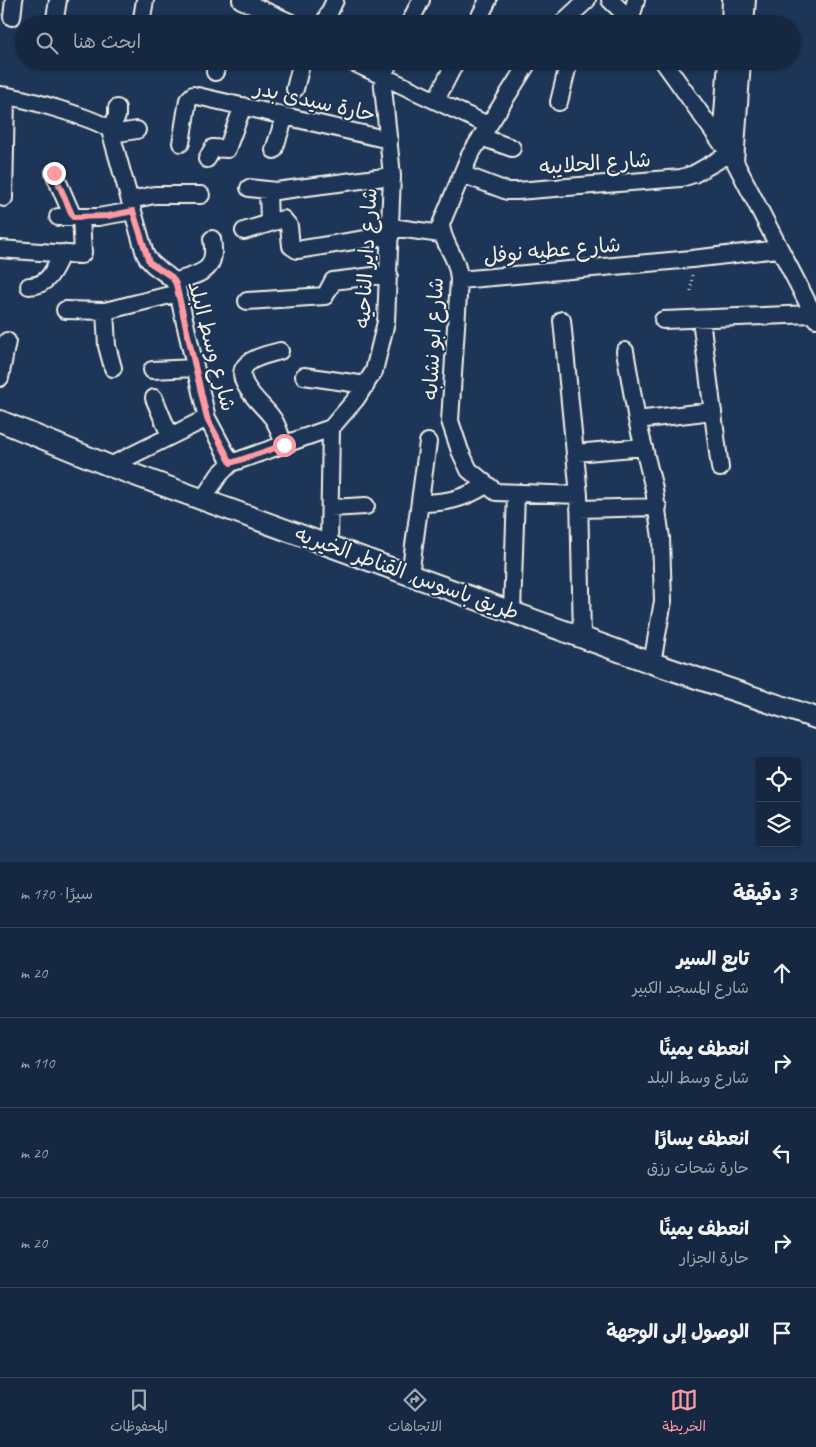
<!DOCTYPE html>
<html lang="ar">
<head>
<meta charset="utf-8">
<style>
	body { margin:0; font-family:Caveat,"Playpen Sans Arabic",sans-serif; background:#23344c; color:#f1f3f6; direction:rtl }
	.controls { position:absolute; right:15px; bottom:15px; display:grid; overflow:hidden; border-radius:5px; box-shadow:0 1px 4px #0004 }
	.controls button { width:45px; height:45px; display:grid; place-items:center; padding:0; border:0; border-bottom:1px solid #35445a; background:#162841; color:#f1f3f6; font:25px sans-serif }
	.stop { position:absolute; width:15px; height:15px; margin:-11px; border:4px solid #ff9aa2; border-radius:50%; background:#fff }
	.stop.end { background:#ff9aa2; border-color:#fff; box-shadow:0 1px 5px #0008 }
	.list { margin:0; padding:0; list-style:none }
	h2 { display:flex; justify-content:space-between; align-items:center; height:65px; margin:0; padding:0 20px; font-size:21px }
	h2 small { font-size:16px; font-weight:400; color:#9ea6b1 }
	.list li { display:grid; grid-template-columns:32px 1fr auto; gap:15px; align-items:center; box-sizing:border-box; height:90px; padding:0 20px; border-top:1px solid #35445a }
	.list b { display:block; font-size:19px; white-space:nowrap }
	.list p { margin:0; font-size:16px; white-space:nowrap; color:#9ea6b1 }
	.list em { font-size:16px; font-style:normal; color:#9ea6b1 }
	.icon { flex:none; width:28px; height:28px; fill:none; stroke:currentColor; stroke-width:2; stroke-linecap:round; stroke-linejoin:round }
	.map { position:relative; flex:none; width:816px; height:862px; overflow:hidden; direction:ltr }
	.search { position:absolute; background:#162841; box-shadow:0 1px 4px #0004; left:15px; right:15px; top:15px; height:55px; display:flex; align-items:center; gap:12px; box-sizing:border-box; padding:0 18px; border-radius:28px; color:#9ea6b1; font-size:19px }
	.sheet { height:515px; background:#162841 }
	nav { display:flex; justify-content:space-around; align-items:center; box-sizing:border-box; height:70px; border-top:1px solid #35445a; background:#162841; font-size:14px; color:#9ea6b1 }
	nav a { display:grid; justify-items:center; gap:2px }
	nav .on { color:#ff9aa2 }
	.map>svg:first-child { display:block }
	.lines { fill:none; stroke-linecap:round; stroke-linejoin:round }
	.minor-casing { stroke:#f4f1e8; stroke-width:20 }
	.tertiary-casing { stroke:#f4f1e8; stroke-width:24 }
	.path { stroke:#f4f1e8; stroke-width:3; stroke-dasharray:1 4; stroke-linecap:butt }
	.minor { stroke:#1d3557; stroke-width:16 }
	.tertiary { stroke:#1d3557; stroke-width:20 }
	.route { stroke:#ff9aa2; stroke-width:6 }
	.labels { text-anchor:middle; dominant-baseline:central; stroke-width:4; stroke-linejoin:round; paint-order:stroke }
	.street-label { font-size:21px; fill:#f4f1e8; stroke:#1d3557 }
</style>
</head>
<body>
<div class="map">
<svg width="816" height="862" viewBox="0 0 816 862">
	<rect width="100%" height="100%" fill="#1d3557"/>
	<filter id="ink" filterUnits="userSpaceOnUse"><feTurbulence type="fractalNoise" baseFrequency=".02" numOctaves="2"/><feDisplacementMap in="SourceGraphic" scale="10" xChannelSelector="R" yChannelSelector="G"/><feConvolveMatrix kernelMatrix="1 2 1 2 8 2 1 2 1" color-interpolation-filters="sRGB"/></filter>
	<g filter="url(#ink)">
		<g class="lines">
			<!-- minor casing -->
			<g class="minor-casing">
				<path id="minor" d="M 241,0 L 294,24
					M 610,0 L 635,24
					M 12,17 L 14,0
					M 631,18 L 636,0
					M 54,24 L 58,0
					M 141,24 L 145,0
					M 324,24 L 335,0
					M 409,24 L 421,0
					M 476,24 L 488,0
					M 561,24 L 587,0
					M 730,24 L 731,0
					M 745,24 L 747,0
					M 350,61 L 488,125
					M 529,61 L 470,155 L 441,224 C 442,245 458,255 459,280 L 450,421 L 460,451 L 469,470 L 496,492 L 579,495
					M 663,61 L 735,162 L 816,319
					M 215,72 L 218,61
					M 295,89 L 302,61
					M 0,95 C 17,96 99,119 110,130 L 145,254 C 152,269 167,271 176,284 L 207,418 L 231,463
					M 436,100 L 456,61
					M 559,102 L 569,61
					M 110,130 L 117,116 L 117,108
					M 112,134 L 137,130
					M 481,137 L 512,148
					M 721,141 L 727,61
					M 181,143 L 188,100 L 193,95 L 389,140
					M 274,150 L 285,116
					M 207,159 L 213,148 L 227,149 L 243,106
					M 735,162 L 742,61
					M 54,173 L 73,217
					M 462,174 L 507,191 L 517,191 L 681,178 L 694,174 L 729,154
					M 249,188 L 276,191 L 392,176
					M 268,191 L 269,222
					M 4,198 L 6,96
					M 130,200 L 155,195 L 201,195
					M 58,217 L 98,217 L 133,211
					M 391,227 L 441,234
					M 244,231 L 283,219 L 289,226 L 291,246 L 297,250 L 391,235
					M 0,249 L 81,255 L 83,253 L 81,217
					M 459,280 L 692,259 L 778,249
					M 174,282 C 201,273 218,272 212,239
					M 29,286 C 49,286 54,269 62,253
					M 247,301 L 325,296 L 333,281 L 389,274
					M 65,310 L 105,311 L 178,293
					M 105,311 L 107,346 L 113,368
					M 701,319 L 720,468
					M 562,320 L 579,495 L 582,637
					M 663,320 L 813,314
					M 280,351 C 270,354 254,357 247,364 C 230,379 263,405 271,416 C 278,424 280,435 284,445
					M 625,351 L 637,420 L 654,489 L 661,538 L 663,601 L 652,663
					M 152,370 L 195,368
					M 304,376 L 366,385
					M 0,378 L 7,341
					M 154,398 L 170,436
					M 637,420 L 713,411
					M 575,453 L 644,447
					M 110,466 L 207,418
					M 203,499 L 219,475 L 231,463 L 331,428
					M 420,503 C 446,503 464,499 486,485
					M 330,508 L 366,506
					M 579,509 L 658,507
					M 329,545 L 331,428 L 356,399 L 374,371 L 386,322 L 392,176 L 382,77 L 390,61
					M 410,575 L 428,442
					M 512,611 L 516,494"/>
			</g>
			<!-- tertiary casing -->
			<g class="tertiary-casing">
				<path id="tertiary" d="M 0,421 L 110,466 L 652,663 L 816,718"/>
			</g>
			<!-- path -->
			<path class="path" d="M 691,291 L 692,275"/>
			<!-- minor -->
			<use href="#minor" class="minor"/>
			<!-- tertiary -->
			<use href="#tertiary" class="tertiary"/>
		</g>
	</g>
	<g class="lines" filter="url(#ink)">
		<!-- route -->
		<path class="route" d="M 54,173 L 73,217 L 108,216 L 133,211 L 149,262 L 172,277 L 176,284 L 207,418 L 231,463 L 284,445"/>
	</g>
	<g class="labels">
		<!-- street labels -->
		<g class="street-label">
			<text transform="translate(315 101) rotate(13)">حارة سيدى بدر</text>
			<text transform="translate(595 163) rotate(-4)">شارع الحلايبه</text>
			<text transform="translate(552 250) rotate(-5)">شارع عطيه نوفل</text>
			<text transform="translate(366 258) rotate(-87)">شارع داير الناحيه</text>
			<text transform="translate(433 339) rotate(-87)">شارع ابو نشابه</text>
			<text transform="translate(212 346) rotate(75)">شارع وسط البلد</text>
			<text transform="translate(407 573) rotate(20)">طريق باسوس, القناطر الخيريه</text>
		</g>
	</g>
</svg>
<div class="controls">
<button><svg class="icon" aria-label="locate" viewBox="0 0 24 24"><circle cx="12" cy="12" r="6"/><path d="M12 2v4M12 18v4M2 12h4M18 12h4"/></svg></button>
<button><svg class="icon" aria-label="layers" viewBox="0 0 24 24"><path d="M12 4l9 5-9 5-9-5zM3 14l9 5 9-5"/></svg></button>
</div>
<div class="stop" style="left:284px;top:445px"></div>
<div class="stop end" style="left:54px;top:173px"></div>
<div class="search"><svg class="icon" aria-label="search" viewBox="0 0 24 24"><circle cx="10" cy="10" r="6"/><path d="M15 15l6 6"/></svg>ابحث هنا</div>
</div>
<section class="sheet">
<h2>3 دقيقة<small>سيرًا · 170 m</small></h2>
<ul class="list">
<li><svg class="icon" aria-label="ahead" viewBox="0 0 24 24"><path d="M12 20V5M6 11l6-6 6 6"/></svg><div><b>تابع السير</b><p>شارع المسجد الكبير</p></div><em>20 m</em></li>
<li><svg class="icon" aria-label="right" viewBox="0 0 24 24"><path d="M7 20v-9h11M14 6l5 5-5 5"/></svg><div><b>انعطف يمينًا</b><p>شارع وسط البلد</p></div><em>110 m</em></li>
<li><svg class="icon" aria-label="left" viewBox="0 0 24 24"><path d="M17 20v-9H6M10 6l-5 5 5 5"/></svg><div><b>انعطف يسارًا</b><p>حارة شحات رزق</p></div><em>20 m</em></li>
<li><svg class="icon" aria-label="right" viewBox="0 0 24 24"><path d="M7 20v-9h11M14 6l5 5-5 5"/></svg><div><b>انعطف يمينًا</b><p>حارة الجزار</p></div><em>20 m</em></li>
<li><svg class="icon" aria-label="arrive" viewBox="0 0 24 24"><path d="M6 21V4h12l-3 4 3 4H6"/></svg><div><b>الوصول إلى الوجهة</b></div></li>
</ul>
</section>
<nav>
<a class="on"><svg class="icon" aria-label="map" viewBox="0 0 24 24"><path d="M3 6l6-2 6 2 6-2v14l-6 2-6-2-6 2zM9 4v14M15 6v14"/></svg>الخريطة</a>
<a><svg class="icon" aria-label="directions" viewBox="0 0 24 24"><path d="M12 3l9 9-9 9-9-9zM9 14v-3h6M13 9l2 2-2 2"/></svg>الاتجاهات</a>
<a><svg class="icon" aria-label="saved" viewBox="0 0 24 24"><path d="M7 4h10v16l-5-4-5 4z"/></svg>المحفوظات</a>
</nav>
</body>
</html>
